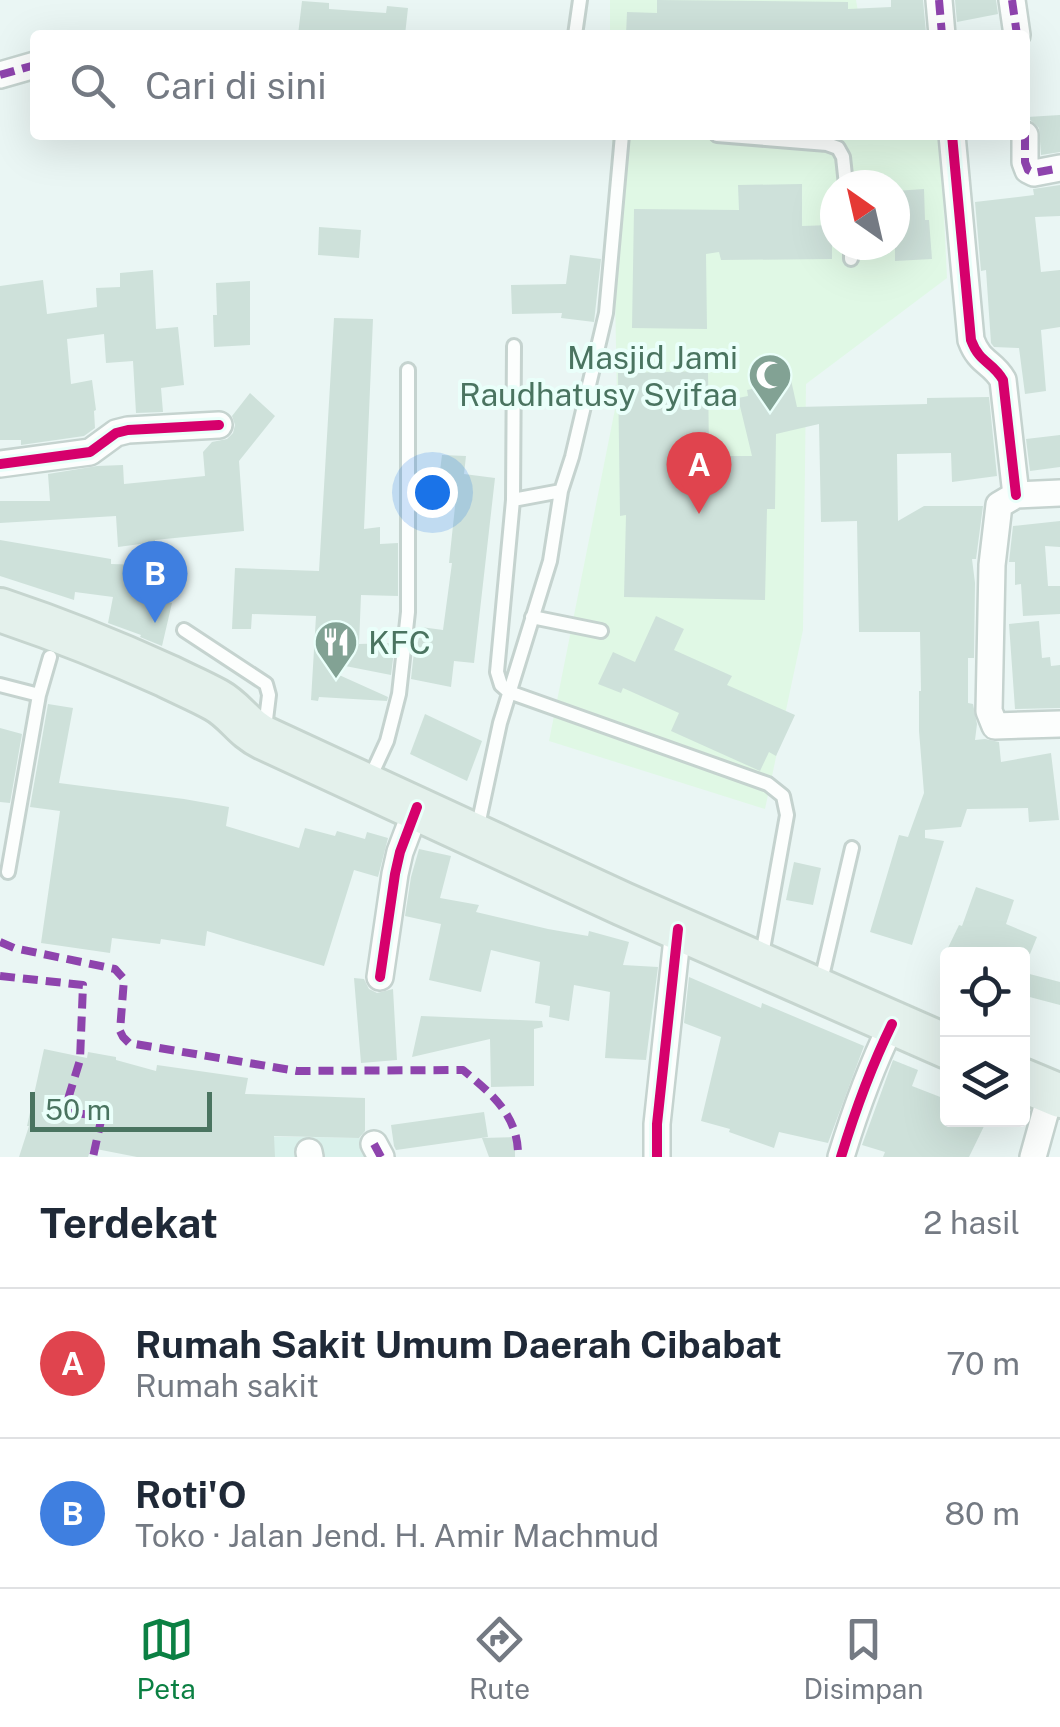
<!DOCTYPE html>
<html lang="id">
<head>
<meta charset="utf-8">
<style>
	body { margin:0; font-family:"Public Sans",sans-serif; background:#f2f2f3; color:#1f2937 }
	.controls { position:absolute; right:30px; bottom:30px; display:grid; overflow:hidden; border-radius:10px; box-shadow:0 10px 40px #0002 }
	.controls button { width:90px; height:90px; display:grid; place-items:center; padding:0; border:0; border-bottom:2px solid #e0e1e3; background:#fff; color:#1f2937; font:50px sans-serif }
	.compass { position:absolute; left:820px; top:170px; width:90px; height:90px; border-radius:50%; background:#fff; box-shadow:0 10px 40px #0002; rotate:326deg }
	.scale { position:absolute; left:30px; bottom:25px; width:182px; box-sizing:border-box; padding-left:10px; border:5px solid #4a7460; border-top:0; font-size:28px; line-height:35px; white-space:nowrap; color:#4a7460; -webkit-text-stroke:8px #eafffa; paint-order:stroke }
	.you { position:absolute; left:432px; top:492px; width:35px; height:35px; margin:-25px; border:8px solid #fff; border-radius:50%; background:#1a73e8; box-shadow:0 0 0 15px #1a73e833 }
	.badge { display:grid; place-items:center; width:65px; height:65px; border-radius:50%; background:#0b8043; color:#fff; font-size:32px; font-weight:700 }
	.pin { position:absolute; translate:-50% -82px; filter:drop-shadow(0 2px 5px #0008) }
	.pin::after { content:''; position:absolute; top:52px; width:35px; height:30px; background:inherit; clip-path:polygon(0 0,100% 0,50% 100%) }
	.list { margin:0; padding:0; list-style:none }
	h2 { display:flex; justify-content:space-between; align-items:center; height:130px; margin:0; padding:0 40px; font-size:42px }
	h2 small { font-size:32px; font-weight:400; color:#747a83 }
	.list li { display:grid; grid-template-columns:65px 1fr auto; gap:30px; align-items:center; box-sizing:border-box; height:150px; padding:0 40px; border-top:2px solid #e0e1e3 }
	.list b { display:block; font-size:38px; white-space:nowrap }
	.list p { margin:0; font-size:32px; white-space:nowrap; color:#747a83 }
	.list em { font-size:32px; font-style:normal; color:#747a83 }
	.icon { flex:none; width:55px; height:55px; fill:none; stroke:currentColor; stroke-width:2; stroke-linecap:round; stroke-linejoin:round }
	.map { position:relative; flex:none; width:1060px; height:1157px; overflow:hidden }
	.search { position:absolute; background:#fff; box-shadow:0 10px 40px #0002; left:30px; right:30px; top:30px; height:110px; display:flex; align-items:center; gap:25px; box-sizing:border-box; padding:0 35px; border-radius:10px; color:#747a83; font-size:38px }
	.sheet { height:430px; background:#fff }
	nav { display:flex; justify-content:space-around; align-items:center; box-sizing:border-box; height:140px; border-top:2px solid #e0e1e3; background:#fff; font-size:28px; color:#747a83 }
	nav a { display:grid; justify-items:center; gap:5px }
	nav .on { color:#0b8043 }
	.map>svg:first-child { display:block }
	.residential { fill:#daf1eb }
	.medical { fill:#e0f8e5; fill-rule:evenodd }
	.building { fill:#cee1da }
	.lines { fill:none; stroke-linecap:round; stroke-linejoin:round }
	.service-casing { stroke:#c5d3cf; stroke-width:18 }
	.minor-casing { stroke:#c5d3cf; stroke-width:30 }
	.trunk-casing { stroke:#c6d5cf; stroke-width:48 }
	.service { stroke:#fcfefd; stroke-width:12 }
	.minor { stroke:#fcfefd; stroke-width:25 }
	.trunk { stroke:#e4f1ec; stroke-width:42 }
	.quiet { stroke:#8e44ad; stroke-width:8; stroke-dasharray:15 8; stroke-linecap:butt }
	.cycleway-casing { stroke:#eafffa; stroke-width:16 }
	.cycleway { stroke:#d6006c; stroke-width:10 }
	.labels { text-anchor:middle; dominant-baseline:central; stroke-width:8; stroke-linejoin:round; paint-order:stroke }
	.poi-label { font-size:32px; fill:#4a7460; stroke:#eafffa; text-anchor:end }
</style>
</head>
<body>
<div class="map">
<svg width="1060" height="1157" viewBox="0 0 1060 1157">
	<rect width="100%" height="100%" fill="#eaf6f4"/>
	<!-- residential -->
	<path class="residential" d="M 240,1136 L 365,1138 L 374,1157 L 224,1157 Z"/>
	<!-- medical -->
	<path class="medical" d="M 610,0 L 856,0 L 862,35 L 610,35 Z
		M 612,135 L 940,135 L 947,278 L 806,384 L 803,630 L 765,809 L 549,741 L 617,399 ZM 835,185 L 895,185 L 895,245 L 835,245 Z"/>
	<!-- building -->
	<path class="building" d="M 657,0 L 848,2 L 848,9 L 891,7 L 891,0 L 923,0 L 926,33 L 626,35 L 627,12 L 657,13 Z
		M 955,0 L 996,0 L 998,14 L 957,22 Z
		M 302,1 L 329,3 L 329,9 L 386,13 L 387,6 L 408,8 L 405,35 L 298,35 Z
		M 1060,115 L 1060,152 L 1041,155 L 1039,128 L 1027,117 Z
		M 802,184 L 802,226 L 832,225 L 832,259 L 721,260 L 719,252 L 706,254 L 707,329 L 632,328 L 634,209 L 739,210 L 738,185 Z
		M 1060,185 L 1060,216 L 1035,217 L 1041,272 L 1060,270 L 1060,327 L 1041,330 L 1046,391 L 1025,394 L 1019,348 L 994,347 L 991,343 L 986,270 L 981,271 L 975,202 L 1034,195 L 1033,189 Z
		M 924,189 L 925,220 L 929,220 L 932,259 L 895,261 L 895,191 Z
		M 319,227 L 361,230 L 359,258 L 318,255 Z
		M 570,255 L 601,259 L 594,322 L 561,318 L 562,313 L 512,314 L 511,285 L 566,284 Z
		M 153,270 L 156,329 L 178,327 L 184,385 L 161,388 L 163,412 L 136,413 L 133,361 L 106,363 L 104,334 L 67,339 L 71,384 L 92,380 L 96,410 L 94,411 L 95,428 L 84,436 L 21,445 L 21,440 L 0,440 L 0,286 L 43,280 L 47,314 L 97,307 L 96,288 L 120,287 L 120,273 Z
		M 250,281 L 250,345 L 214,347 L 213,315 L 217,315 L 216,283 Z
		M 334,318 L 373,319 L 364,529 L 380,527 L 380,544 L 398,543 L 398,596 L 361,595 L 359,644 L 395,643 L 391,675 L 330,663 L 328,670 L 388,697 L 387,701 L 319,697 L 318,701 L 311,700 L 316,616 L 252,614 L 251,629 L 232,629 L 235,568 L 319,571 Z
		M 708,371 L 709,456 L 752,456 L 738,398 L 748,396 L 747,390 L 791,380 L 797,407 L 927,404 L 927,398 L 989,397 L 997,476 L 952,482 L 951,453 L 897,454 L 898,521 L 924,506 L 983,506 L 976,559 L 972,559 L 975,583 L 974,658 L 968,658 L 968,703 L 973,704 L 977,724 L 975,740 L 985,739 L 999,742 L 1001,762 L 1051,753 L 1059,820 L 1029,822 L 1028,808 L 967,809 L 961,827 L 925,830 L 925,838 L 944,841 L 912,945 L 870,932 L 899,835 L 908,837 L 924,793 L 919,731 L 919,691 L 921,691 L 920,632 L 859,632 L 857,521 L 821,522 L 819,424 L 776,434 L 775,509 L 767,509 L 765,600 L 624,597 L 626,515 L 620,516 L 618,373 Z
		M 250,393 L 275,416 L 239,461 L 244,531 L 155,540 L 155,542 L 118,547 L 116,516 L 0,523 L 0,501 L 50,501 L 48,474 L 97,466 L 123,465 L 124,484 L 205,476 L 203,452 L 212,442 L 227,439 L 233,433 L 235,425 L 232,416 Z
		M 1060,435 L 1060,467 L 1030,471 L 1026,439 Z
		M 442,455 L 466,456 L 464,474 L 495,478 L 474,663 L 454,661 L 451,687 L 411,679 L 415,642 L 418,642 L 421,627 L 443,630 L 452,563 L 449,563 L 457,488 L 438,487 Z
		M 1060,521 L 1060,547 L 1045,546 L 1048,586 L 1060,586 L 1060,614 L 1023,616 L 1021,584 L 1015,585 L 1015,562 L 1009,562 L 1013,526 Z
		M 0,540 L 111,559 L 111,564 L 144,565 L 137,595 L 172,603 L 162,646 L 140,637 L 141,635 L 108,623 L 113,597 L 75,592 L 74,600 L 0,576 Z
		M 656,616 L 684,629 L 674,650 L 732,676 L 727,685 L 795,715 L 776,756 L 769,752 L 760,771 L 671,731 L 679,713 L 623,688 L 621,693 L 598,684 L 613,652 L 635,662 Z
		M 1039,621 L 1042,658 L 1050,657 L 1051,666 L 1060,665 L 1060,708 L 1015,709 L 1009,624 Z
		M 48,704 L 73,708 L 59,783 L 184,799 L 229,807 L 226,826 L 299,848 L 305,828 L 335,836 L 337,831 L 365,839 L 367,832 L 388,838 L 378,877 L 354,870 L 324,966 L 207,931 L 205,946 L 161,939 L 160,944 L 112,938 L 110,953 L 41,943 L 60,811 L 30,807 Z
		M 425,714 L 482,741 L 467,781 L 410,754 Z
		M 0,728 L 22,734 L 10,803 L 0,802 Z
		M 419,849 L 451,856 L 440,898 L 479,905 L 476,912 L 548,929 L 588,936 L 589,931 L 629,942 L 623,965 L 658,967 L 646,1060 L 605,1058 L 610,992 L 574,985 L 569,1021 L 549,1017 L 550,1006 L 535,1003 L 540,962 L 491,950 L 481,992 L 429,980 L 441,924 L 405,916 L 411,877 Z
		M 794,862 L 821,868 L 813,905 L 786,900 Z
		M 976,887 L 1014,900 L 1006,924 L 1037,937 L 1030,954 L 945,954 L 959,925 L 962,926 Z
		M 1022,972 L 1060,982 L 1060,1005 L 1022,995 Z
		M 689,977 L 761,1008 L 762,1003 L 864,1046 L 828,1143 L 779,1132 L 774,1148 L 729,1132 L 730,1129 L 701,1121 L 721,1037 L 684,1023 Z
		M 354,978 L 364,979 L 369,989 L 377,993 L 393,989 L 397,1060 L 361,1063 Z
		M 421,1016 L 542,1021 L 543,1027 L 534,1029 L 534,1086 L 491,1087 L 490,1039 L 412,1057 Z
		M 44,1049 L 87,1058 L 88,1052 L 116,1057 L 116,1060 L 156,1071 L 157,1065 L 248,1078 L 245,1094 L 365,1098 L 365,1131 L 359,1138 L 274,1136 L 275,1157 L 137,1157 L 91,1148 L 88,1157 L 19,1157 L 29,1126 L 27,1126 Z
		M 893,1060 L 918,1070 L 912,1086 L 948,1100 L 948,1120 L 987,1120 L 969,1157 L 883,1157 L 885,1152 L 862,1145 Z
		M 484,1112 L 488,1137 L 396,1150 L 394,1146 L 391,1125 Z
		M 515,1137 L 515,1157 L 489,1157 L 482,1138 Z"/>
	<g class="lines">
		<!-- service casing -->
		<g class="service-casing">
			<path id="service" d="M 575,35 L 580,0
				M 717,135 L 827,144 L 838,148 L 843,157 L 846,185
				M 851,245 L 851,259
				M 514,346 L 513,500 L 497,672 L 501,685 L 509,692 L 768,784 L 783,796 L 787,815 L 762,955
				M 513,500 L 561,491
				M 532,617 L 601,631
				M 184,630 L 266,684 L 269,695 L 265,728
				M 0,685 L 39,695
				M 370,778 L 387,741 L 399,694 L 408,612 L 408,370
				M 477,830 L 500,723 L 550,561 L 561,491 L 572,457 L 606,313 L 622,135
				M 8,872 L 39,695 L 50,657
				M 820,985 L 852,848"/>
		</g>
		<!-- minor casing -->
		<g class="minor-casing">
			<path id="minor" d="M 939,0 L 942,35
				M 1012,0 L 1017,35
				M 0,75 L 35,65
				M 952,135 L 971,340 C 980,364 992,361 1003,380 L 1016,495
				M 1025,135 L 1025,162 L 1028,170 L 1034,173 L 1060,168
				M 0,464 L 90,452 L 116,433 L 128,430 L 219,425
				M 1060,493 L 1016,495 L 999,505 L 992,565 L 989,711 L 995,726 L 1060,724
				M 380,977 L 395,874 L 400,852 L 417,807
				M 374,1144 L 381,1157
				M 309,1152 L 310,1157
				M 657,1157 L 657,1124 L 678,929
				M 841,1157 C 855,1111 871,1067 892,1024
				M 1033,1157 L 1051,1092"/>
		</g>
		<!-- trunk casing -->
		<g class="trunk-casing">
			<path id="trunk" d="M 0,610 C 57,629 112,651 167,676 C 183,684 200,691 216,700 C 236,711 243,728 264,738 L 623,904 L 948,1047
				M 1022,1080 L 1060,1096"/>
		</g>
		<!-- service -->
		<use href="#service" class="service"/>
		<!-- minor -->
		<use href="#minor" class="minor"/>
		<!-- trunk -->
		<use href="#trunk" class="trunk"/>
		<!-- quiet -->
		<path class="quiet" d="M 939,0 L 942,35
			M 1012,0 L 1017,35
			M 0,75 L 35,65
			M 1025,135 L 1025,162 L 1028,170 L 1034,173 L 1060,168
			M 0,942 L 14,948 L 115,969 L 124,979 L 120,1031 L 123,1037 L 129,1043 L 297,1071 L 463,1070 C 492,1094 519,1116 518,1157
			M 0,976 L 83,985 L 80,1060 L 64,1112 L 102,1116 L 93,1157
			M 374,1144 L 381,1157"/>
		<!-- cycleway casing -->
		<g class="cycleway-casing">
			<path id="cycleway" d="M 952,135 L 971,340 C 980,364 992,361 1003,380 L 1016,495
				M 0,464 L 90,452 L 116,433 L 128,430 L 219,425
				M 380,977 L 395,874 L 400,852 L 417,807
				M 657,1157 L 657,1124 L 678,929
				M 841,1157 C 855,1111 871,1067 892,1024"/>
		</g>
		<!-- cycleway -->
		<use href="#cycleway" class="cycleway"/>
	</g>
	<!-- icons -->
	<defs>
		<g id="mosque-pin" transform="scale(2.25)"><path d="M0 17L-7.5 6A9.5 9.5 0 1 1 7.5 6Z" fill="#82a294" stroke="#eafffa"/><path d="M3.5-4.9A6 6 0 1 0 3.5 4.9A5 5 0 1 1 3.5-4.9Z" fill="#fff"/></g>
		<g id="restaurant-pin" transform="scale(2.25)"><path d="M0 17L-7.5 6A9.5 9.5 0 1 1 7.5 6Z" fill="#82a294" stroke="#eafffa"/><path d="M-5-6h1v4h1v-4h1v4h1v-4h1v5L-1.5 .5V6h-2V.5L-5-1ZM5-6V6H3V1.5H1.5Q1.5-4 5-6Z" fill="#fff"/></g>
	</defs>
	<g fill-rule="evenodd">
		<use href="#mosque-pin" x="770" y="375"/>
		<use href="#restaurant-pin" x="336" y="642"/>
	</g>
	<g class="labels">
		<!-- poi labels -->
		<g class="poi-label">
			<text x="738" y="357">Masjid Jami<tspan x="738" dy="37">Raudhatusy Syifaa</tspan></text>
			<text x="368" y="642" text-anchor="start">KFC</text>
		</g>
	</g>
</svg>
<div class="controls">
<button><svg class="icon" aria-label="locate" viewBox="0 0 24 24"><circle cx="12" cy="12" r="6"/><path d="M12 2v4M12 18v4M2 12h4M18 12h4"/></svg></button>
<button><svg class="icon" aria-label="layers" viewBox="0 0 24 24"><path d="M12 4l9 5-9 5-9-5zM3 14l9 5 9-5"/></svg></button>
</div>
<svg class="compass" viewBox="-18 -18 36 36"><path d="M0-13l5 13h-10z" fill="#e53935"/><path d="M0 13l5-13h-10z" fill="#747a83"/></svg>
<div class="scale">50 m</div>
<div class="you"></div>
<div class="pin badge" style="left:699px;top:514px;background:#e0444e">A</div>
<div class="pin badge" style="left:155px;top:623px;background:#3f7fe0">B</div>
<div class="search"><svg class="icon" aria-label="search" viewBox="0 0 24 24"><circle cx="10" cy="10" r="6"/><path d="M15 15l6 6"/></svg>Cari di sini</div>
</div>
<section class="sheet">
<h2>Terdekat<small>2 hasil</small></h2>
<ul class="list">
<li><span class="badge" style="background:#e0444e">A</span><div><b>Rumah Sakit Umum Daerah Cibabat</b><p>Rumah sakit</p></div><em>70 m</em></li>
<li><span class="badge" style="background:#3f7fe0">B</span><div><b>Roti'O</b><p>Toko · Jalan Jend. H. Amir Machmud</p></div><em>80 m</em></li>
</ul>
</section>
<nav>
<a class="on"><svg class="icon" aria-label="map" viewBox="0 0 24 24"><path d="M3 6l6-2 6 2 6-2v14l-6 2-6-2-6 2zM9 4v14M15 6v14"/></svg>Peta</a>
<a><svg class="icon" aria-label="directions" viewBox="0 0 24 24"><path d="M12 3l9 9-9 9-9-9zM9 14v-3h6M13 9l2 2-2 2"/></svg>Rute</a>
<a><svg class="icon" aria-label="saved" viewBox="0 0 24 24"><path d="M7 4h10v16l-5-4-5 4z"/></svg>Disimpan</a>
</nav>
</body>
</html>
